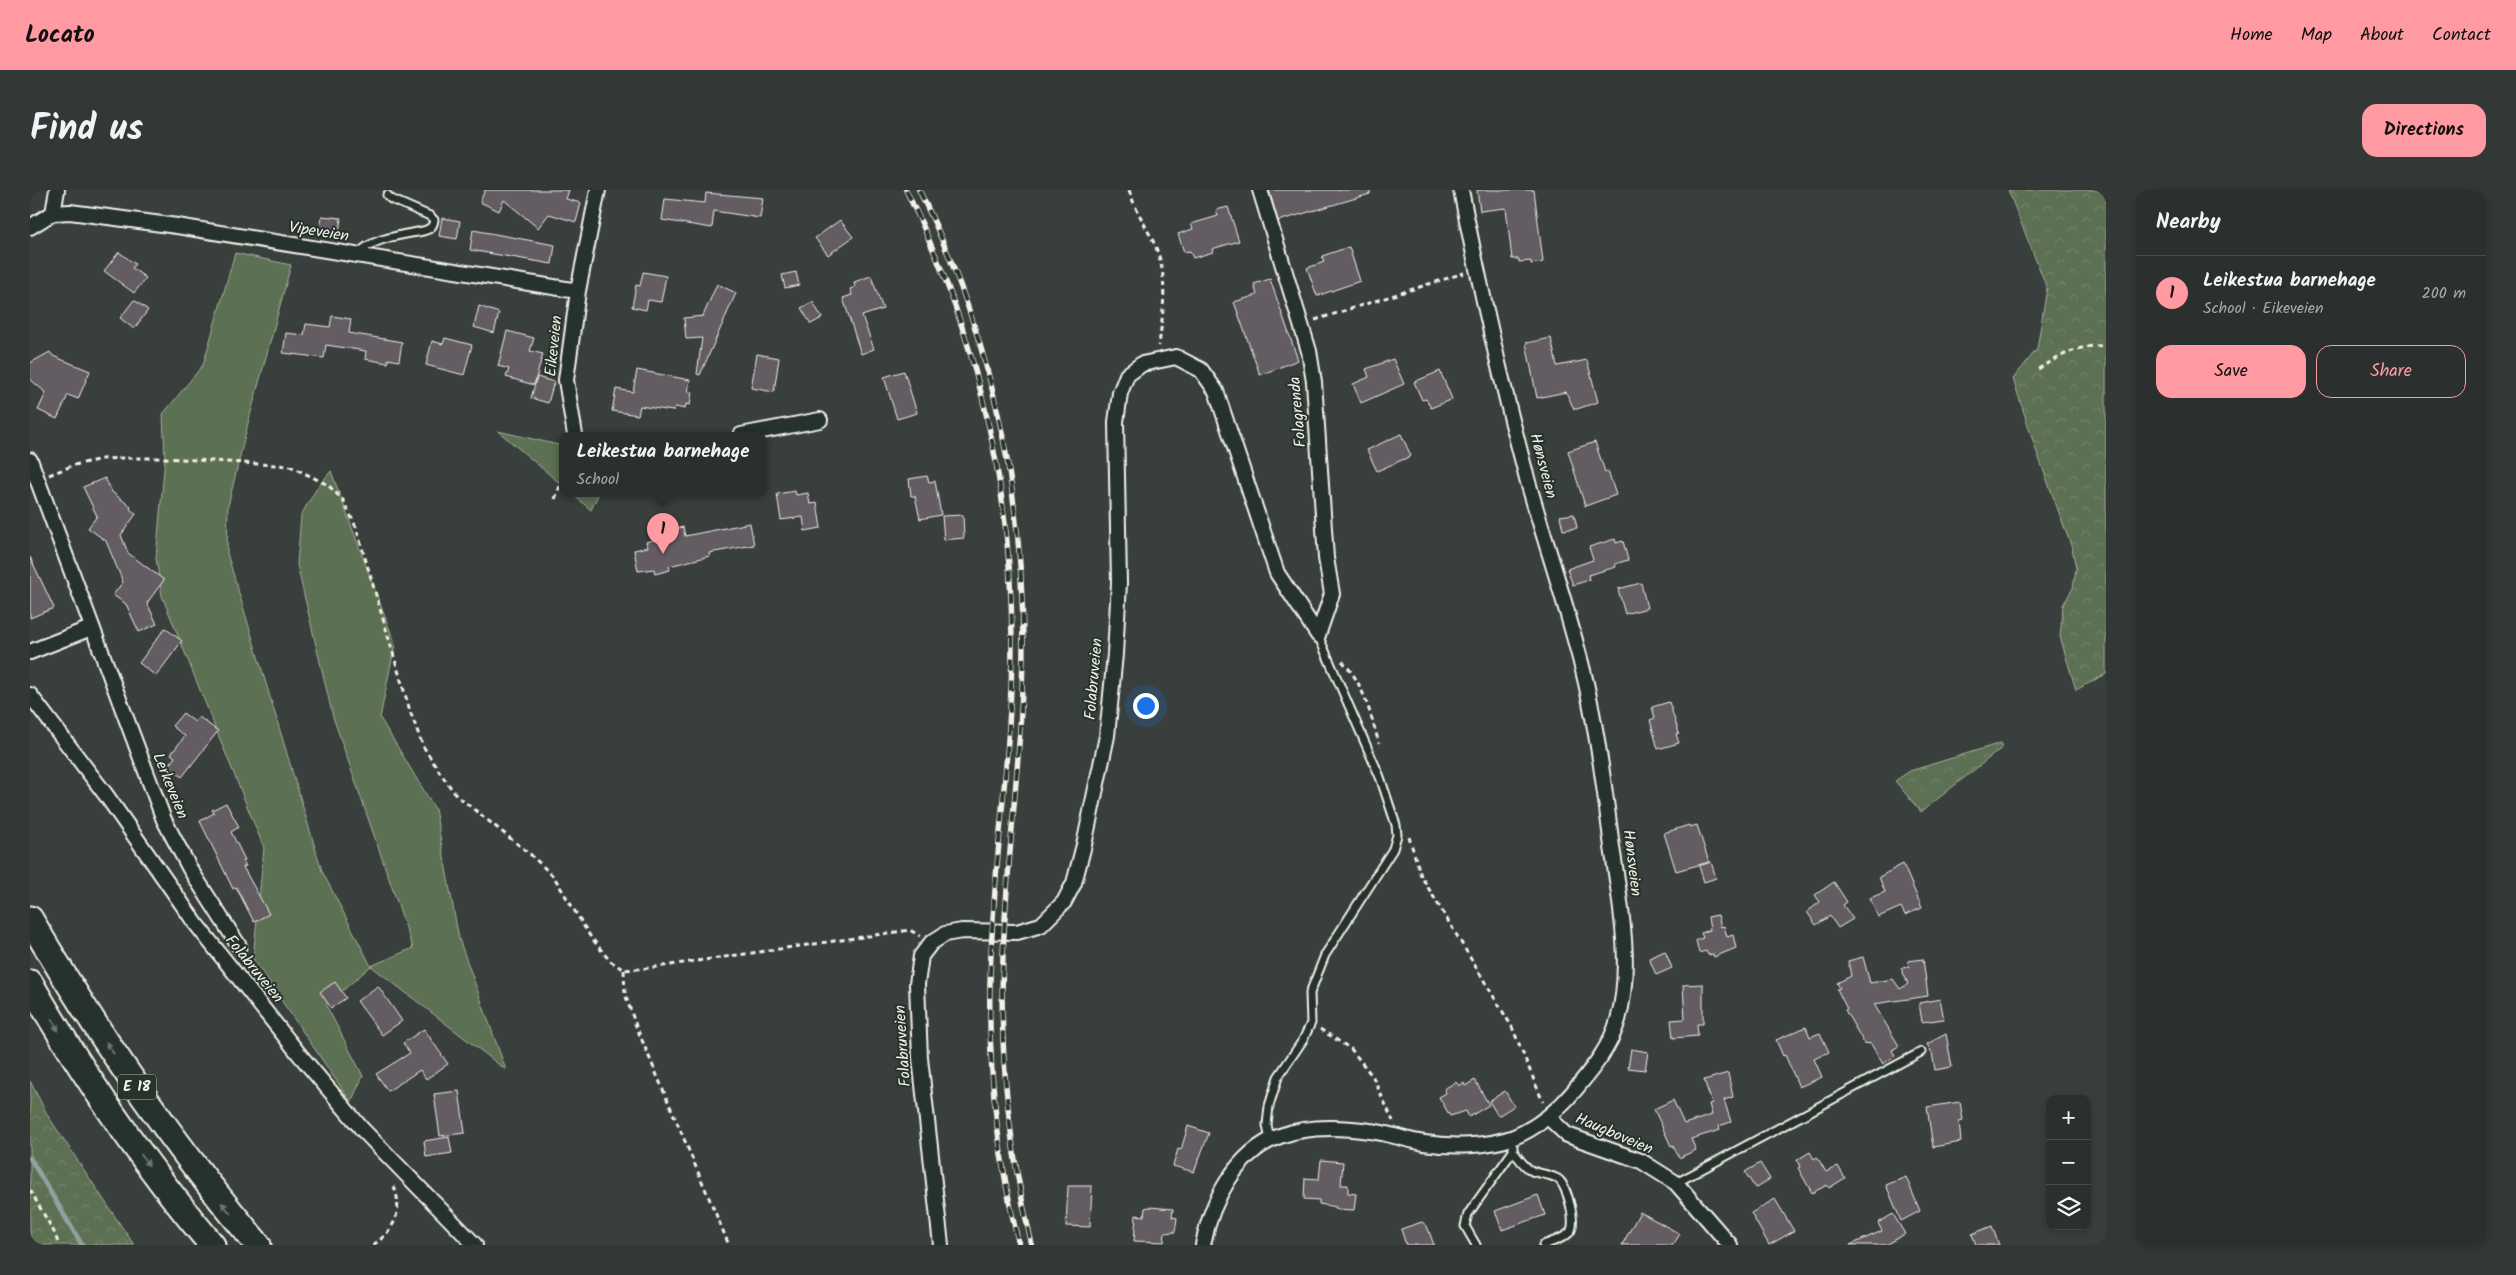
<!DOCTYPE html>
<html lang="en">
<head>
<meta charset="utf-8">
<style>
	body { margin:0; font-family:Kalam,sans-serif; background:#333736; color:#f1f3f6 }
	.controls { position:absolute; right:15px; bottom:15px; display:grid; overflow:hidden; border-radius:10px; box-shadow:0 2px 8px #0003 }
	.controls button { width:45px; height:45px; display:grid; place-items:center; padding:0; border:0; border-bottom:1px solid #474a4a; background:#2b2f2e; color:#f1f3f6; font:25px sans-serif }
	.you { position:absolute; left:1115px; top:515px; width:18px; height:18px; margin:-12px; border:4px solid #fff; border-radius:50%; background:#1a73e8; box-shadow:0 0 0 8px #1a73e833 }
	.badge { display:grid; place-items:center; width:32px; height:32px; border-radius:50%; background:#ff9aa2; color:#111; font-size:16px; font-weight:700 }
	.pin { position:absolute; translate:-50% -41px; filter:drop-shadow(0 1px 2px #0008) }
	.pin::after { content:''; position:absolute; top:26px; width:18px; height:15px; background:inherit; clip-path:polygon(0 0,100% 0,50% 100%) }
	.popup { position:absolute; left:529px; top:242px; width:208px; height:65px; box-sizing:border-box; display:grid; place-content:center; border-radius:10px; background:#2b2f2e; filter:drop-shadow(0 1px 4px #0005); font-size:16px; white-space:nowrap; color:#a6a9aa }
	.popup b { font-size:19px; color:#f1f3f6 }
	.popup::after { content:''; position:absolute; left:50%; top:100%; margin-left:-10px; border:10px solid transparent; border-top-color:#2b2f2e }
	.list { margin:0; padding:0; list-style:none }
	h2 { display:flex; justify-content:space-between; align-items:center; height:65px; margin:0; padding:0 20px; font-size:21px }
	h2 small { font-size:16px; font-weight:400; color:#a6a9aa }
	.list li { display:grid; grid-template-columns:32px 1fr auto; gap:15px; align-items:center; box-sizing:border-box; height:75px; padding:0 20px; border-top:1px solid #474a4a }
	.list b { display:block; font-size:19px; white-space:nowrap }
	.list p { margin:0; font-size:16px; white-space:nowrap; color:#a6a9aa }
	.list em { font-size:16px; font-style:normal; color:#a6a9aa }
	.actions { display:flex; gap:10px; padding:15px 20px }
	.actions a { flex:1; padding:11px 0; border:1px solid #ff9aa2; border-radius:15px; text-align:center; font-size:18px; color:#ff9aa2 }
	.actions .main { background:#ff9aa2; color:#111 }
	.icon { flex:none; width:28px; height:28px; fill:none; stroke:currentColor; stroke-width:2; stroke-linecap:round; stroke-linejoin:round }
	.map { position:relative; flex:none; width:2076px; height:1055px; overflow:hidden; border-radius:15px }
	header { display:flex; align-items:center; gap:30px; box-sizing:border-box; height:70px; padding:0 25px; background:#ff9aa2; color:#111 }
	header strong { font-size:24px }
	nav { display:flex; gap:28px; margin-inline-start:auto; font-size:18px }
	.intro { display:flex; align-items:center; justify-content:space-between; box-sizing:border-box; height:120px; padding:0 30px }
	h1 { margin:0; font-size:35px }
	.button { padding:12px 22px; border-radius:15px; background:#ff9aa2; color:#111; font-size:18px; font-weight:700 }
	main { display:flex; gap:30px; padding:0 30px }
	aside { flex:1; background:#2b2f2e; border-radius:15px; box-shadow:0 2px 8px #0003 }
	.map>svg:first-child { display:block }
	.green { fill:#5c6f52; stroke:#a8b09d }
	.forest { fill:url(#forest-crowns); stroke:#a8b09d }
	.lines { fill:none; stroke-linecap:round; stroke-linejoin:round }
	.stream { stroke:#8fa1a1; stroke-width:5 }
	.building { fill:#645c63; stroke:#f4f1e8 }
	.lane-casing { stroke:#f4f1e8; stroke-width:11 }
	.street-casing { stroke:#f4f1e8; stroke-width:18 }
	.highway-casing { stroke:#f4f1e8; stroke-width:29 }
	.path { stroke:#f4f1e8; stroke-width:3; stroke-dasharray:5 4; stroke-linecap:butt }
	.lane { stroke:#26332d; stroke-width:7 }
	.street { stroke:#26332d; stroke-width:14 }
	.highway { stroke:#26332d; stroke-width:25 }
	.rail-casing { stroke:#f4f1e8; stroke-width:5.5 }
	.rail { stroke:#26332d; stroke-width:4; stroke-dasharray:11; stroke-linecap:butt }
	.oneway { fill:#6e766e }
	.labels { text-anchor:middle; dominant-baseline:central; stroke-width:4; stroke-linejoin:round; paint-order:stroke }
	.shield { fill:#26332d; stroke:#b6b8b0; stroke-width:1 }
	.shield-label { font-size:15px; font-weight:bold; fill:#f4f1e8 }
	.street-label { font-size:16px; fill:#f4f1e8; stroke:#26332d }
</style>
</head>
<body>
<header>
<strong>Locato</strong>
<nav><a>Home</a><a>Map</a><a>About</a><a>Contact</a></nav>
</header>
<div class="intro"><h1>Find us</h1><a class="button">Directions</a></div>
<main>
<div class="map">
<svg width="2076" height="1055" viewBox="0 0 2076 1055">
	<defs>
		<pattern id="forest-crowns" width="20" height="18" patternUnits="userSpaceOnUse" patternTransform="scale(1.25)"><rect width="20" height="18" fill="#5c6f52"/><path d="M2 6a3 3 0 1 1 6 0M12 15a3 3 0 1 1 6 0" fill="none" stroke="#74846b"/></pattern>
	</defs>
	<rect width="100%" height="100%" fill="#393f3d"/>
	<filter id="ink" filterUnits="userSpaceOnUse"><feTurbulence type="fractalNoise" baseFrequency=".02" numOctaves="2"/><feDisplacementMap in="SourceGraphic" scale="10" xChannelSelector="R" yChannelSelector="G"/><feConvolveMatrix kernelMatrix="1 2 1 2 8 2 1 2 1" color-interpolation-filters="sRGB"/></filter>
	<g filter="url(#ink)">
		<!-- green -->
		<path class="green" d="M 205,63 L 261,75 L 218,233 L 198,316 L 197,363 L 292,681 L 341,776 L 383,758 L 303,527 L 267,375 L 271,325 L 287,298 L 301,281 L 365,454 L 350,528 L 405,619 L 429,749 L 476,880 L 341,776 L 296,815 L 333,886 L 321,912 L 223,769 L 234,658 L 132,406 L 126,368 L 135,268 L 133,224 L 173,175 Z
			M 468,241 L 533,256 L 533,296 Z
			M 541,303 L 569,303 L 561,320 Z"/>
		<!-- forest -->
		<path class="forest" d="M 1978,0 L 2076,0 L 2076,484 L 2046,500 L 2030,447 L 2033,415 L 2043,398 L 2046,378 L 2042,358 L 2006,260 L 1983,189 L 2007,159 L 2017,98 Z
			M 1971,553 L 1973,557 L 1891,622 L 1865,591 L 1880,581 Z
			M 0,891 L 18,926 L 104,1055 L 0,1055 Z"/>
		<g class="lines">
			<!-- stream -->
			<path class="stream" d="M 0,968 L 52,1055"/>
		</g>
		<!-- building -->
		<path class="building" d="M 455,0 L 539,0 L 536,9 L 551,13 L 546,32 L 519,24 L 508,38 L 474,10 L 469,21 L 450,12 Z
			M 1239,0 L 1340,0 L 1340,4 L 1248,31 Z
			M 1447,0 L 1504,0 L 1513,72 L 1501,74 L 1501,71 L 1489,72 L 1489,69 L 1482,69 L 1476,18 L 1450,21 Z
			M 676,3 L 733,8 L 730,28 L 684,21 L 682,38 L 632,30 L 635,9 L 675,13 Z
			M 1198,17 L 1209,51 L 1182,59 L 1183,62 L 1163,68 L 1160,61 L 1154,62 L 1148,44 L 1163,39 L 1161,34 L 1188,26 L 1186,20 Z
			M 292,26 L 311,28 L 309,42 L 290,40 Z
			M 412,28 L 430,31 L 427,49 L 409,46 Z
			M 810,30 L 823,47 L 798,65 L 785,48 Z
			M 443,40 L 525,55 L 522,74 L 440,60 Z
			M 1319,57 L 1330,91 L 1287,106 L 1277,78 L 1294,72 L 1292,66 Z
			M 89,62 L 105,74 L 102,78 L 116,88 L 104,103 L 74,81 Z
			M 613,82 L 636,86 L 631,112 L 618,110 L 616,120 L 602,117 L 606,95 L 610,96 Z
			M 766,82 L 769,95 L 755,98 L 752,85 Z
			M 841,86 L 853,119 L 832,126 L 844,159 L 831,164 L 813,108 L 822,105 L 820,99 L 825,97 L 824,92 Z
			M 1240,89 L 1268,170 L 1230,185 L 1204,112 L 1227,105 L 1224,94 Z
			M 687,94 L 706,103 L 670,185 L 667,184 L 672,148 L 656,149 L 654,128 L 673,126 Z
			M 104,110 L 118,120 L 104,139 L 90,128 Z
			M 783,112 L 792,128 L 781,134 L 771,118 Z
			M 449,116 L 469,123 L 464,143 L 444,137 Z
			M 302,126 L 321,129 L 319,143 L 372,152 L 369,171 L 358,169 L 358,173 L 335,169 L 336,161 L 296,155 L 294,168 L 253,163 L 256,143 L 274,145 L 276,134 L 300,137 Z
			M 477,141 L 504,148 L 500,161 L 513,164 L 504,195 L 476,187 L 479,179 L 468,176 Z
			M 415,148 L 442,155 L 434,185 L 396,175 L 402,151 L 413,154 Z
			M 1521,148 L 1527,176 L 1557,170 L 1568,212 L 1547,219 L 1544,219 L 1536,202 L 1507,208 L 1496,153 Z
			M 20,162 L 23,166 L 60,181 L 48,209 L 38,205 L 27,229 L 8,220 L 16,203 L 0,189 L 0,173 Z
			M 727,164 L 749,168 L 744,202 L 721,198 Z
			M 1363,169 L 1374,194 L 1331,213 L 1323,194 L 1339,187 L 1336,179 Z
			M 607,180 L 660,190 L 658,202 L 662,202 L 660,215 L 656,214 L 655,219 L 645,217 L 643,221 L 610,216 L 608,225 L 582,221 L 586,199 L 603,202 Z
			M 874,181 L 887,223 L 867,229 L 854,187 Z
			M 1410,181 L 1422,209 L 1401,218 L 1396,209 L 1392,210 L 1384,192 Z
			M 507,187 L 524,192 L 518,213 L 501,208 Z
			M 1371,244 L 1381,266 L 1347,281 L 1337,260 Z
			M 1565,252 L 1575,282 L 1578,281 L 1586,305 L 1555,316 L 1538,261 Z
			M 897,286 L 899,292 L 905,291 L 911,325 L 890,329 L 885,306 L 881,306 L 879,289 Z
			M 75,288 L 82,302 L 101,317 L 100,319 L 106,324 L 91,345 L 98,363 L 134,390 L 117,413 L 127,434 L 109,442 L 96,414 L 83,405 L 93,392 L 76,351 L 58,338 L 67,326 L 53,297 Z
			M 765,301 L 766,305 L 778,303 L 780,314 L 787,313 L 791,338 L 775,341 L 773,327 L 751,330 L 747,304 Z
			M 1544,324 L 1547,338 L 1533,340 L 1530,326 Z
			M 933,325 L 934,348 L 914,350 L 912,326 Z
			M 720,333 L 724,355 L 679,363 L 680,366 L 639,376 L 640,380 L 625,384 L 624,379 L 608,381 L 604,360 L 618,357 L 616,352 L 638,346 L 637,341 L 653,337 L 655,346 Z
			M 1585,349 L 1586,353 L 1593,351 L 1598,370 L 1585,374 L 1586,377 L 1558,385 L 1559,390 L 1543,395 L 1537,379 L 1563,370 L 1559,357 Z
			M 0,367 L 24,418 L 0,428 Z
			M 1611,393 L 1617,418 L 1595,424 L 1588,399 Z
			M 135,438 L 152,451 L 126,486 L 109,473 Z
			M 1639,512 L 1649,543 L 1646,544 L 1649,553 L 1628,559 L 1620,530 L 1625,528 L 1622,517 Z
			M 153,523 L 165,532 L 169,527 L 188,541 L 152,587 L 138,576 L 145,567 L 141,564 L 155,546 L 142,536 Z
			M 196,613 L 209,637 L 201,642 L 215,670 L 213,671 L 216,676 L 213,677 L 239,724 L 224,732 L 206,697 L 203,699 L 170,631 L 184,623 L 182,620 Z
			M 1659,635 L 1660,637 L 1667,635 L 1679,672 L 1646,681 L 1634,643 Z
			M 1681,672 L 1686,688 L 1674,692 L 1669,676 Z
			M 1873,674 L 1892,718 L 1875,725 L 1871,717 L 1848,727 L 1840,708 L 1855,702 L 1849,687 Z
			M 1804,692 L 1817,712 L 1813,715 L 1823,729 L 1808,738 L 1800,726 L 1786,735 L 1777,722 L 1790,712 L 1785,705 Z
			M 1688,725 L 1691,737 L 1694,736 L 1697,747 L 1703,745 L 1706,758 L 1684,767 L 1683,764 L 1678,765 L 1676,761 L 1669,763 L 1666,750 L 1673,748 L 1671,743 L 1680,740 L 1678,727 Z
			M 1635,761 L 1642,778 L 1626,785 L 1619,768 Z
			M 1833,767 L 1840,793 L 1863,789 L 1870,799 L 1878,794 L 1871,778 L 1879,777 L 1878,771 L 1893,769 L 1898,806 L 1844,814 L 1869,856 L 1862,860 L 1865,866 L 1853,874 L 1841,854 L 1834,853 L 1815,820 L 1817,819 L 1807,799 L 1810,798 L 1807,793 L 1821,786 L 1818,771 Z
			M 305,792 L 316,808 L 301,818 L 290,802 Z
			M 1673,794 L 1673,834 L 1667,834 L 1668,846 L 1643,848 L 1641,830 L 1655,829 L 1653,795 Z
			M 348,796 L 372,831 L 352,845 L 327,811 Z
			M 1910,809 L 1914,829 L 1892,832 L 1889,813 Z
			M 1776,837 L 1780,847 L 1790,843 L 1799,862 L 1784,869 L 1792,887 L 1769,897 L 1755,865 L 1753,866 L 1746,850 Z
			M 394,839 L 418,874 L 396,889 L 390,880 L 358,901 L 346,884 L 380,863 L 373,853 Z
			M 1916,844 L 1922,877 L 1905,880 L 1902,863 L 1897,854 Z
			M 1601,859 L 1618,862 L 1615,880 L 1598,878 Z
			M 1698,883 L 1703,907 L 1694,910 L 1701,932 L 1689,936 L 1690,940 L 1661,949 L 1666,960 L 1649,968 L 1643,955 L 1641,956 L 1624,919 L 1643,910 L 1654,934 L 1682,925 L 1679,914 L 1682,913 L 1674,890 Z
			M 1445,890 L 1459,915 L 1439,927 L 1436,921 L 1420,926 L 1409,907 L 1416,903 L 1414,899 L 1426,892 L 1429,896 L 1434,893 L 1435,896 Z
			M 429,901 L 435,943 L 410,946 L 404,904 Z
			M 1475,901 L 1484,916 L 1468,926 L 1459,911 Z
			M 1930,912 L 1933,930 L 1929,931 L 1931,952 L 1903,957 L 1897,917 Z
			M 1158,936 L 1179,943 L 1164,982 L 1143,976 L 1148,959 L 1151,960 Z
			M 419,947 L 422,963 L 396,967 L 394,951 Z
			M 1780,962 L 1784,969 L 1787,967 L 1796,982 L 1808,976 L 1815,988 L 1799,998 L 1797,995 L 1782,1003 L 1768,978 L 1770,977 L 1767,970 Z
			M 1291,970 L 1313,972 L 1311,995 L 1318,995 L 1318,1003 L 1326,1004 L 1324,1020 L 1306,1019 L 1306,1017 L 1289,1014 L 1289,1010 L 1274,1009 L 1275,988 L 1289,989 Z
			M 1730,973 L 1740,989 L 1725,998 L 1715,982 Z
			M 1876,987 L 1890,1021 L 1871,1031 L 1856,995 Z
			M 1038,996 L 1062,996 L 1060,1037 L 1036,1036 Z
			M 1508,1005 L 1515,1025 L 1472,1040 L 1465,1021 Z
			M 1745,1009 L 1764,1041 L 1739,1055 L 1721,1023 Z
			M 1119,1017 L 1143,1019 L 1142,1027 L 1147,1028 L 1145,1042 L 1135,1043 L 1134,1052 L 1104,1051 L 1106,1025 L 1114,1026 L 1115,1018 Z
			M 1610,1022 L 1650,1044 L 1643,1055 L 1592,1055 Z
			M 1863,1024 L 1875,1044 L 1856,1055 L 1820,1055 L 1852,1041 L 1848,1033 Z
			M 1392,1032 L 1397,1036 L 1404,1055 L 1376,1055 L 1371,1039 Z
			M 1962,1036 L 1969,1055 L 1946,1055 L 1942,1044 Z"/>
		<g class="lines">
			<!-- lane casing -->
			<g class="lane-casing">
				<path id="lane" d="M 327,65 C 341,48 372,45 393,41 C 400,39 403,37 404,30 L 400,26 L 361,9 L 357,5
					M 1240,951 L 1237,935 L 1239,916 L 1248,887 L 1273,850 L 1281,833 L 1280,803 L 1295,765 L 1363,659 L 1367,645 L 1366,635 L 1350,587 L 1288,445
					M 1483,961 C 1488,967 1494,977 1502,981 C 1510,984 1520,984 1528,989 C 1537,995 1548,1035 1539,1043 C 1533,1049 1521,1052 1513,1055
					M 1646,993 L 1891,862
					M 1446,1055 L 1435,1036 L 1438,1024 L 1483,961 L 1483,957"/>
			</g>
			<!-- street casing -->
			<g class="street-casing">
				<path id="street" d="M 1230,0 L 1279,161 L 1284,192 L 1296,368 L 1302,404 L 1288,445
					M 23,23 L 27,0
					M 0,37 L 23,23 L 40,22 L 147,36 L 548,101
					M 545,245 L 536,190 L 548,101 L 568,0
					M 711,245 L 790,230
					M 0,270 L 134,630 L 160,679 L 209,756
					M 0,462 L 61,438
					M 0,505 L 76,605 L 166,734 L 269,864 L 332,939 L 445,1055
					M 1518,927 L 1537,945 L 1611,971 L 1646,993 L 1700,1055
					M 911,1055 L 890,868 L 887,794 L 891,766 L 901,753 L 915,744 L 932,741 L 987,742 L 1011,735 L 1034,712 L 1044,693 L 1054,655 L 1077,546 L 1085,464 L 1089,393 L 1086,232 L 1090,203 L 1097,185 L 1112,174 L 1146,167 L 1171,180 L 1186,201 L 1247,383 L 1288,445
					M 1173,1055 C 1181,1012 1206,962 1250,946 C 1276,936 1312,937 1340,941 C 1358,943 1376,950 1394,953 C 1421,957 1458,957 1484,947 C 1508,937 1528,920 1544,901 C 1562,879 1580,858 1588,830 C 1603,778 1590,711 1582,657 C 1575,602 1568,547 1556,493 C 1540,424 1517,359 1498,292 C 1472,195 1450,98 1431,0"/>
			</g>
			<!-- highway casing -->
			<g class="highway-casing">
				<path id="highway" d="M 0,729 C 67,844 142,953 228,1055
					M 0,793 C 53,885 113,973 182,1055"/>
			</g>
			<!-- path -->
			<path class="path" d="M 1099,0 C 1105,19 1113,31 1122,49 C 1140,83 1133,120 1129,156
				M 1285,130 L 1434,83
				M 2008,179 C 2031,166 2049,154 2076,156
				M 19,285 L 44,275 L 72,269 L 96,268 L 135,268 L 260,276 L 298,295 L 313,310 L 326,337 L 380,521 L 393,556 L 411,584 L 426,605 L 500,664 L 524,687 L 560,746 L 580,771 L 594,780 L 619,778 L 880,740 L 890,746
				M 525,309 L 533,288
				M 1312,471 C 1334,493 1340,524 1349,553
				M 1379,647 L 1391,686 L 1482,837 L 1513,912
				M 594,780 L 595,804 L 606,836 L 699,1055
				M 1290,839 L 1321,859 L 1343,887 L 1363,931
				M 0,1000 L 24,1042 L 29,1055
				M 343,1055 C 365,1040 374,1020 363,994"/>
			<!-- lane -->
			<use href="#lane" class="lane"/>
			<!-- street -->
			<use href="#street" class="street"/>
			<!-- highway -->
			<use href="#highway" class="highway"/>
			<!-- rail casing -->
			<g class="rail-casing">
				<path id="rail" d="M 876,0 C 946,141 982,295 982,453 C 982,567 962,679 960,793 C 958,881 968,969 989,1055
					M 889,0 C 959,140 993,297 993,454 C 993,558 977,662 973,766 C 969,864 979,960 1002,1055"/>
			</g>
			<!-- rail -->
			<use href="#rail" class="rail"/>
		</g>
		<!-- one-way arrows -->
		<defs><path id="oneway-solid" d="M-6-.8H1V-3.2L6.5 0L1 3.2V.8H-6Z" transform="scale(1.25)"/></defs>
		<g class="oneway">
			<use href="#oneway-solid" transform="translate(25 835) rotate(59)"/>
			<use href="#oneway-solid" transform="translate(80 858) rotate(-123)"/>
			<use href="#oneway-solid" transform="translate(115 970) rotate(53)"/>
			<use href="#oneway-solid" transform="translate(196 1018) rotate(-130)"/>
		</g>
	</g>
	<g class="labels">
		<!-- shield labels -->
		<rect class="shield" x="88" y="884.5" width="38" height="25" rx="4"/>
		<g class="shield-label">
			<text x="107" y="897">E 18</text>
		</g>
		<!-- street labels -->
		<g class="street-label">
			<text transform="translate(289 42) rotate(9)">Vipeveien</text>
			<text transform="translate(524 156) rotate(-84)">Eikeveien</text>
			<text transform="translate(1268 222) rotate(-95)">Folagrenda</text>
			<text transform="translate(1513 276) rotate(75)">Hønsveien</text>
			<text transform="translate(1064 489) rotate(-85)">Folabruveien</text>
			<text transform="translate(140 596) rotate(68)">Lerkeveien</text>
			<text transform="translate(1602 673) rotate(83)">Hønsveien</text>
			<text transform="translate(224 779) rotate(51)">Folabruveien</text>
			<text transform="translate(873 856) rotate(-94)">Folabruveien</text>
			<text transform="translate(1584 944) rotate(23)">Haugboveien</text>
		</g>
	</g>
</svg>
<div class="controls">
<button>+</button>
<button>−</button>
<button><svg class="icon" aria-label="layers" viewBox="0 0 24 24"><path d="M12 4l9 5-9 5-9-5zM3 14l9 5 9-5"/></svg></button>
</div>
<div class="you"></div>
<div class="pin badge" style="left:633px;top:364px">1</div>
<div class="popup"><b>Leikestua barnehage</b>School</div>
</div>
<aside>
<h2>Nearby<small></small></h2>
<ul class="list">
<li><span class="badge">1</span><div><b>Leikestua barnehage</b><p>School · Eikeveien</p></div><em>200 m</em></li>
</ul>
<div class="actions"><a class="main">Save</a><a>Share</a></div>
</aside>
</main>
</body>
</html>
